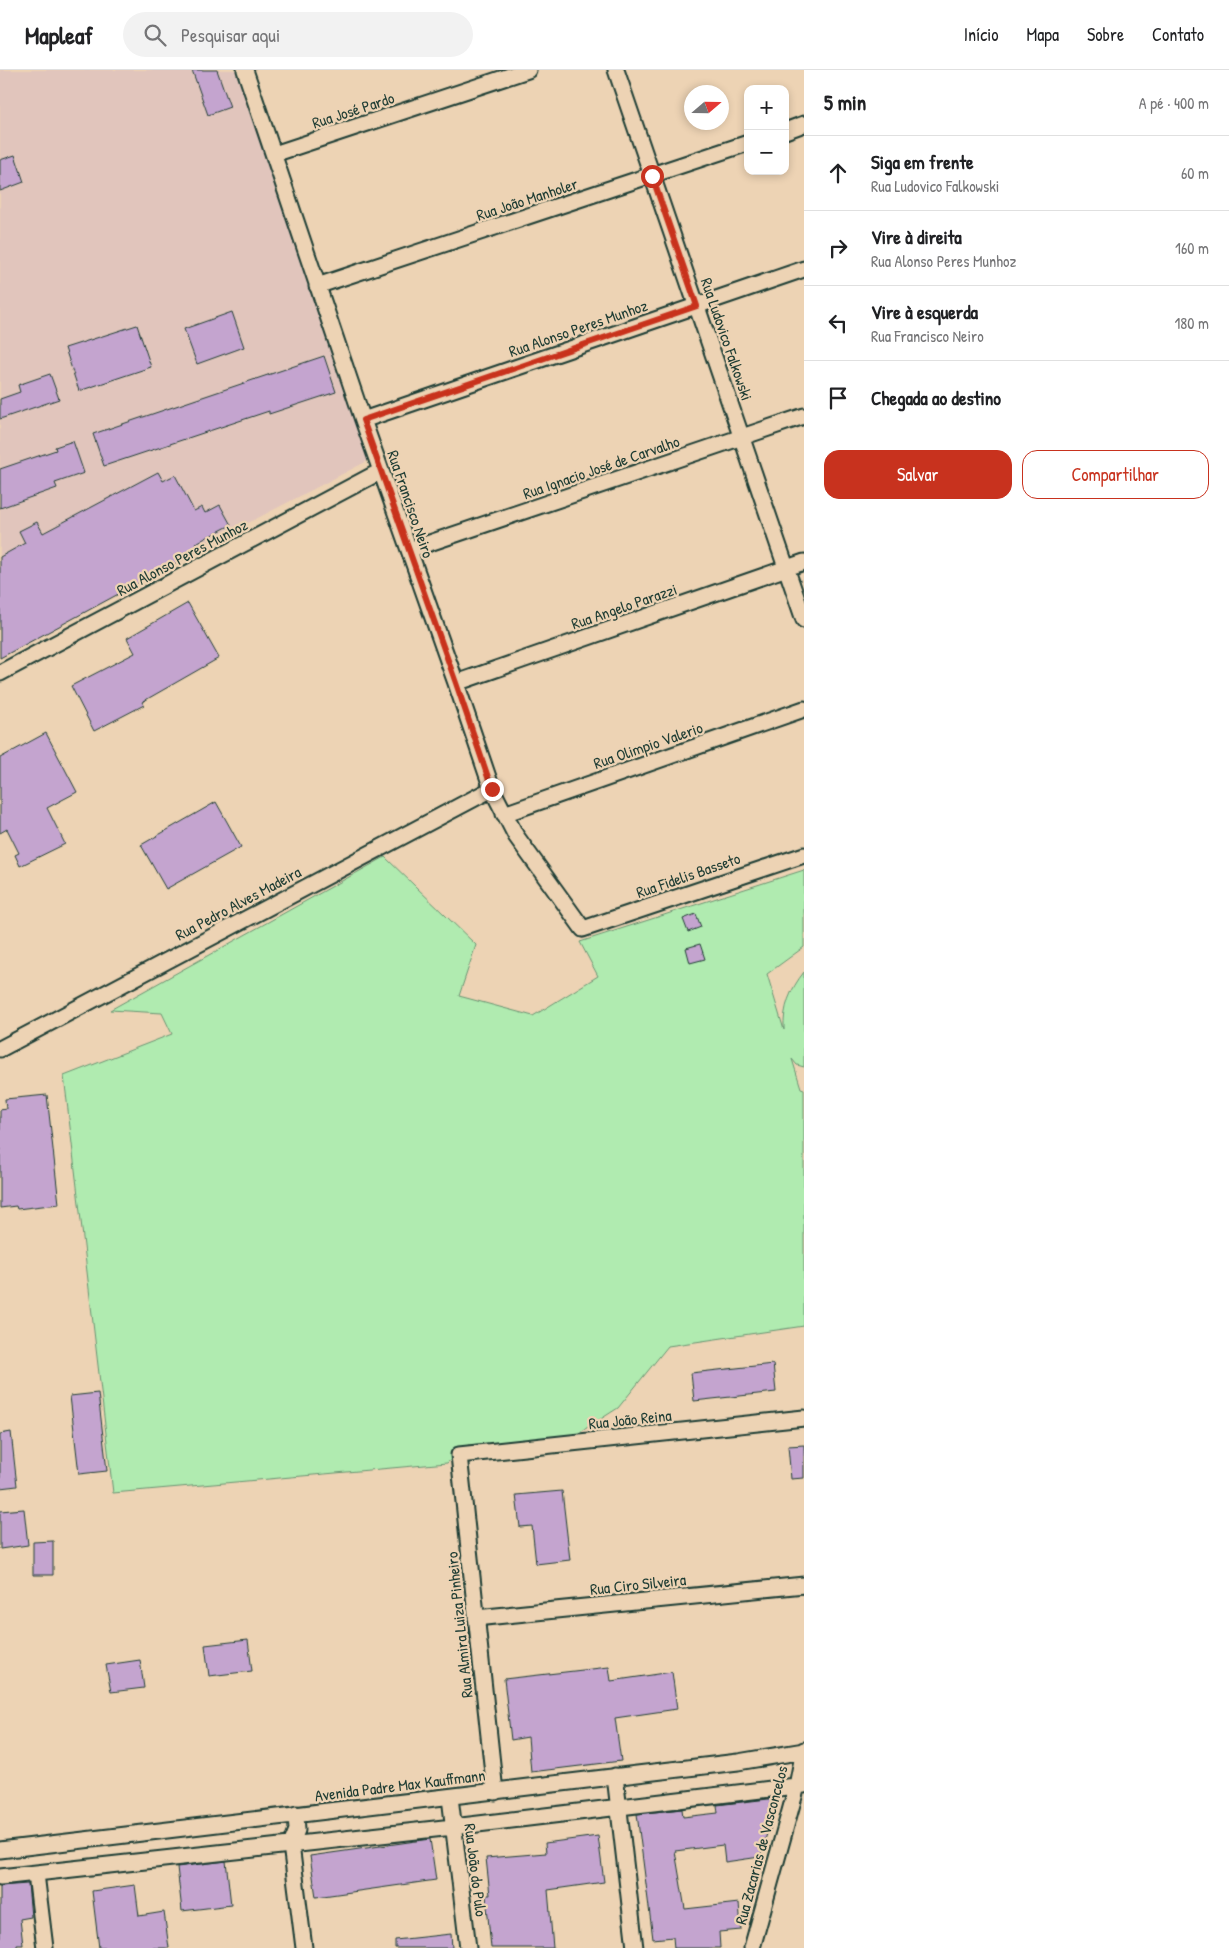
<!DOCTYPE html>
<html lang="pt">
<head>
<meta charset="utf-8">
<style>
	body { margin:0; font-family:"Patrick Hand",sans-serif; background:#f2f2f2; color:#202124 }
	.controls { position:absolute; right:15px; top:15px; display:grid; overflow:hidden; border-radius:10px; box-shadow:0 2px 8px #0003 }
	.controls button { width:45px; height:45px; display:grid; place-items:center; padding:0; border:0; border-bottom:1px solid #e0e0e0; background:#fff; color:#202124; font:25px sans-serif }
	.compass { position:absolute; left:684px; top:15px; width:45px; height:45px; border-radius:50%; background:#fff; box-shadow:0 2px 8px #0003; rotate:70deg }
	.stop { position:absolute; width:15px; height:15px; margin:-11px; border:4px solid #c8321e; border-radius:50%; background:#fff }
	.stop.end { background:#c8321e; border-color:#fff; box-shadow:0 1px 5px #0008 }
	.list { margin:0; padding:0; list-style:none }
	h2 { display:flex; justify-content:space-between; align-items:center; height:65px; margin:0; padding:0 20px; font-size:21px }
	h2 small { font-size:16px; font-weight:400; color:#757577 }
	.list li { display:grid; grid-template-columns:32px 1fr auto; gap:15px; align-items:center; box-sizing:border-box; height:75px; padding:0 20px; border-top:1px solid #e0e0e0 }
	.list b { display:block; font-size:19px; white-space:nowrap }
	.list p { margin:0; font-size:16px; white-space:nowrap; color:#757577 }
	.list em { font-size:16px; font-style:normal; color:#757577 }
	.actions { display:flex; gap:10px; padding:15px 20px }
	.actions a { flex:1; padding:11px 0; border:1px solid #c8321e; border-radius:15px; text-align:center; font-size:18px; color:#c8321e }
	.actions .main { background:#c8321e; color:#fff }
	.icon { flex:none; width:28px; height:28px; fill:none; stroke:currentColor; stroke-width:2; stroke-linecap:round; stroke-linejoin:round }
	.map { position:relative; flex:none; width:804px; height:1878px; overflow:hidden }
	header { display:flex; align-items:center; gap:30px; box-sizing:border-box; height:70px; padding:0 25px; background:#fff; border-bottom:1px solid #e0e0e0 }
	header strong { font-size:24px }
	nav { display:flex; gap:28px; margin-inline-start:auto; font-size:18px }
	.search { width:350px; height:45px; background:#f2f2f2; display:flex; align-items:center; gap:12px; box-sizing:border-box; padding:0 18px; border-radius:28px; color:#757577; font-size:19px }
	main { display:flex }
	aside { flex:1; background:#fff }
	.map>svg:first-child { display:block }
	.built { fill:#e1c5bc }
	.green { fill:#b0ebb0; stroke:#689472 }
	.building { fill:#c4a4cf; stroke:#1f3d34 }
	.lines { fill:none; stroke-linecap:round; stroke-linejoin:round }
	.minor-casing { stroke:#1f3d34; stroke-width:19 }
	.minor { stroke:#edd3b4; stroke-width:15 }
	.route { stroke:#c8321e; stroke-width:6 }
	.labels { text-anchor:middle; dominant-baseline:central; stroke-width:4.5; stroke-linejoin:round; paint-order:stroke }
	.street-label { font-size:16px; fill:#1f3d34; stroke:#edd3b4 }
</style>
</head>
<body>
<header>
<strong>Mapleaf</strong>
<div class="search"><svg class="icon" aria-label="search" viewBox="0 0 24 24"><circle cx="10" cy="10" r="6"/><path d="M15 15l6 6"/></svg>Pesquisar aqui</div>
<nav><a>Início</a><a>Mapa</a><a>Sobre</a><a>Contato</a></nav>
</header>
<main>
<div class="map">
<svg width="804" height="1878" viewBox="0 0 804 1878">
	<rect width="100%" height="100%" fill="#edd3b4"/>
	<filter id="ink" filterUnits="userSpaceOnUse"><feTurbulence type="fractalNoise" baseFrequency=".02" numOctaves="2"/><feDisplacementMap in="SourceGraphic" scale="10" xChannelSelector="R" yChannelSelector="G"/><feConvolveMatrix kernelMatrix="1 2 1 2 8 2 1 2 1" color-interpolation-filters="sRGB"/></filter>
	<g filter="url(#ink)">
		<!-- built -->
		<path class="built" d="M 0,0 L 247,0 L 377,386 L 0,582 Z"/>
		<!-- green -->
		<path class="green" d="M 385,787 L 476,875 L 459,926 L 533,946 L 598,906 L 580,872 L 804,800 L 804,877 L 767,904 L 784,960 C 783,937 790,920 804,902 L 804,997 L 797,995 L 792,989 L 801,1018 L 804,1019 L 804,1256 L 668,1276 L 618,1338 L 574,1366 L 468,1375 L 447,1393 L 113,1423 L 64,1006 L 172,964 L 162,943 L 110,940 Z"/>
		<!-- building -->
		<path class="building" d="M 192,0 L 217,0 L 230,37 L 208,45 Z
			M 15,85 L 24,112 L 0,121 L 0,90 Z
			M 232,242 L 244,277 L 197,294 L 184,259 Z
			M 137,255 L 151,297 L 79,321 L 65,278 Z
			M 324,286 L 336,322 L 269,344 L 269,341 L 104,396 L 93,364 Z
			M 50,304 L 59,329 L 0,349 L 0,329 L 20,322 L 18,315 Z
			M 73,371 L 84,403 L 55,413 L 57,418 L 0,438 L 0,399 L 56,380 L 55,377 Z
			M 158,402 L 163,411 L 175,405 L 194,441 L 202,437 L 205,443 L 220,435 L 231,455 L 196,473 L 200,480 L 0,588 L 0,487 L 25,473 L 19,461 L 37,452 L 43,463 Z
			M 188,533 L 219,588 L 142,632 L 144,635 L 94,661 L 71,616 L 135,583 L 127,568 Z
			M 46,663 L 77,722 L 47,738 L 65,774 L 20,796 L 15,785 L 19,783 L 7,759 L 0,763 L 0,688 Z
			M 216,732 L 241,777 L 166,819 L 141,775 Z
			M 696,844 L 701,857 L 688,862 L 683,849 Z
			M 700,874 L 705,889 L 690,893 L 686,878 Z
			M 47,1025 L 59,1134 L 17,1139 L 16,1136 L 0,1138 L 0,1040 L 6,1039 L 5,1029 Z
			M 773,1294 L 776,1322 L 694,1331 L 691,1303 Z
			M 98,1323 L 107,1401 L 79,1404 L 70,1326 Z
			M 11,1362 L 17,1416 L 0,1418 L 0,1364 Z
			M 804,1375 L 804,1408 L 791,1409 L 788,1376 Z
			M 562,1421 L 570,1490 L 536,1494 L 532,1456 L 520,1457 L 516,1425 Z
			M 24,1439 L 28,1475 L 0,1479 L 0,1441 Z
			M 53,1471 L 53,1505 L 33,1505 L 33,1472 Z
			M 248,1570 L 252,1601 L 209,1606 L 205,1575 Z
			M 140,1590 L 144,1618 L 111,1622 L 106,1595 Z
			M 609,1597 L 611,1611 L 672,1602 L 677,1639 L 615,1648 L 621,1691 L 531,1702 L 528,1667 L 511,1670 L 504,1609 Z
			M 777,1728 L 770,1760 L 768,1760 L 760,1787 L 725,1792 L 723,1775 L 675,1781 L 685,1839 L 739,1833 L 741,1860 L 719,1862 L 720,1878 L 674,1878 L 673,1867 L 653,1869 L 637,1744 L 682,1739 L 683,1747 L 718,1743 L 717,1735 Z
			M 598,1766 L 604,1812 L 548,1820 L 553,1878 L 491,1878 L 486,1825 L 490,1825 L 486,1788 L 546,1783 L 545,1773 Z
			M 430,1769 L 436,1810 L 316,1827 L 310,1786 Z
			M 226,1791 L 231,1835 L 182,1841 L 177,1797 Z
			M 28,1814 L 31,1847 L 20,1849 L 23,1875 L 17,1875 L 17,1878 L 0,1878 L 0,1816 Z
			M 135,1815 L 139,1846 L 164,1842 L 169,1878 L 99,1878 L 92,1821 Z
			M 451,1864 L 452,1878 L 395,1878 L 395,1870 Z"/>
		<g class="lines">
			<!-- minor casing -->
			<g class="minor-casing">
				<path id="minor" d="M 245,0 L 363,350 L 456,613 L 492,719 L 516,766 L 583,859 L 804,785
					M 616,0 L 804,550
					M 785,61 L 804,54
					M 274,84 L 528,0
					M 317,216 L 748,73
					M 363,350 L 804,199
					M 409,480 L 804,346
					M 0,603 L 381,401
					M 456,613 L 804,492
					M 504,744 L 804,639
					M 0,979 L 492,719
					M 476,1548 L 804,1515
					M 615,1706 L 635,1878
					M 495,1722 L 459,1385 L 804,1348
					M 450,1727 L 468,1878
					M 296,1744 L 297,1760 L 291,1775 L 304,1878
					M 0,1780 L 738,1692 L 804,1681
					M 36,1804 L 45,1878
					M 0,1807 L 453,1757 L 804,1715
					M 752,1878 L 797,1716 L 804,1680"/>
			</g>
			<!-- minor -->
			<use href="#minor" class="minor"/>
		</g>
	</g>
	<g class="lines" filter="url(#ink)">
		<!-- route -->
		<path class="route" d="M 492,719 L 456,613 L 363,350 L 697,236 L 652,106"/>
	</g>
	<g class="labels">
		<!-- street labels -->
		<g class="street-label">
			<text transform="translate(353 40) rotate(-18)">Rua José Pardo</text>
			<text transform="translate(527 129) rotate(-18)">Rua João Manholer</text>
			<text transform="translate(578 258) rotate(-19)">Rua Alonso Peres Munhoz</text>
			<text transform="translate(727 269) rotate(71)">Rua Ludovico Falkowski</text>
			<text transform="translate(601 397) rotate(-19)">Rua Ignacio José de Carvalho</text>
			<text transform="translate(411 434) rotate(71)">Rua Francisco Neiro</text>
			<text transform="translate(182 487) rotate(-28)">Rua Alonso Peres Munhoz</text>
			<text transform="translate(624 536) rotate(-19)">Rua Angelo Parazzi</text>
			<text transform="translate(648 675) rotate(-19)">Rua Olimpio Valerio</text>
			<text transform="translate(688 805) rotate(-19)">Rua Fidelis Basseto</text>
			<text transform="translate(238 833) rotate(-28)">Rua Pedro Alves Madeira</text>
			<text transform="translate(630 1349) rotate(-6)">Rua João Reina</text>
			<text transform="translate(638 1514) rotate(-6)">Rua Ciro Silveira</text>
			<text transform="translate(459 1555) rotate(-96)">Rua Almira Luiza Pinheiro</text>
			<text transform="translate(400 1715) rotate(-7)">Avenida Padre Max Kauffmann</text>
			<text transform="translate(761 1775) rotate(-75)">Rua Zacarias de Vasconcelos</text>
			<text transform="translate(476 1800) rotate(83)">Rua João do Pulo</text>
		</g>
	</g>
</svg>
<div class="controls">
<button>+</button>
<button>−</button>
</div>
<svg class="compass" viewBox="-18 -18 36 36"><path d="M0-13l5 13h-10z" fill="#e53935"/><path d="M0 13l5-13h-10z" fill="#757577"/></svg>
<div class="stop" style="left:652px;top:106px"></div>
<div class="stop end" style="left:492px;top:719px"></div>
</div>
<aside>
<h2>5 min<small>A pé · 400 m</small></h2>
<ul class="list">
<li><svg class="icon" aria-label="ahead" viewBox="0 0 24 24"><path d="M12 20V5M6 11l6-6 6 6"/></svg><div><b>Siga em frente</b><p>Rua Ludovico Falkowski</p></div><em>60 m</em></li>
<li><svg class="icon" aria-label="right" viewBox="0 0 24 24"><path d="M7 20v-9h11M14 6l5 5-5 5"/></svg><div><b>Vire à direita</b><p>Rua Alonso Peres Munhoz</p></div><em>160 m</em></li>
<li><svg class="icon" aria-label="left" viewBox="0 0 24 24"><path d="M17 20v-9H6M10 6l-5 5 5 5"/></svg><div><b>Vire à esquerda</b><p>Rua Francisco Neiro</p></div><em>180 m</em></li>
<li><svg class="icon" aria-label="arrive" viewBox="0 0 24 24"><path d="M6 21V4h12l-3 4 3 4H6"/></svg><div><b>Chegada ao destino</b></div></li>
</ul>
<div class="actions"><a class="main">Salvar</a><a>Compartilhar</a></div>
</aside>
</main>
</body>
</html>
